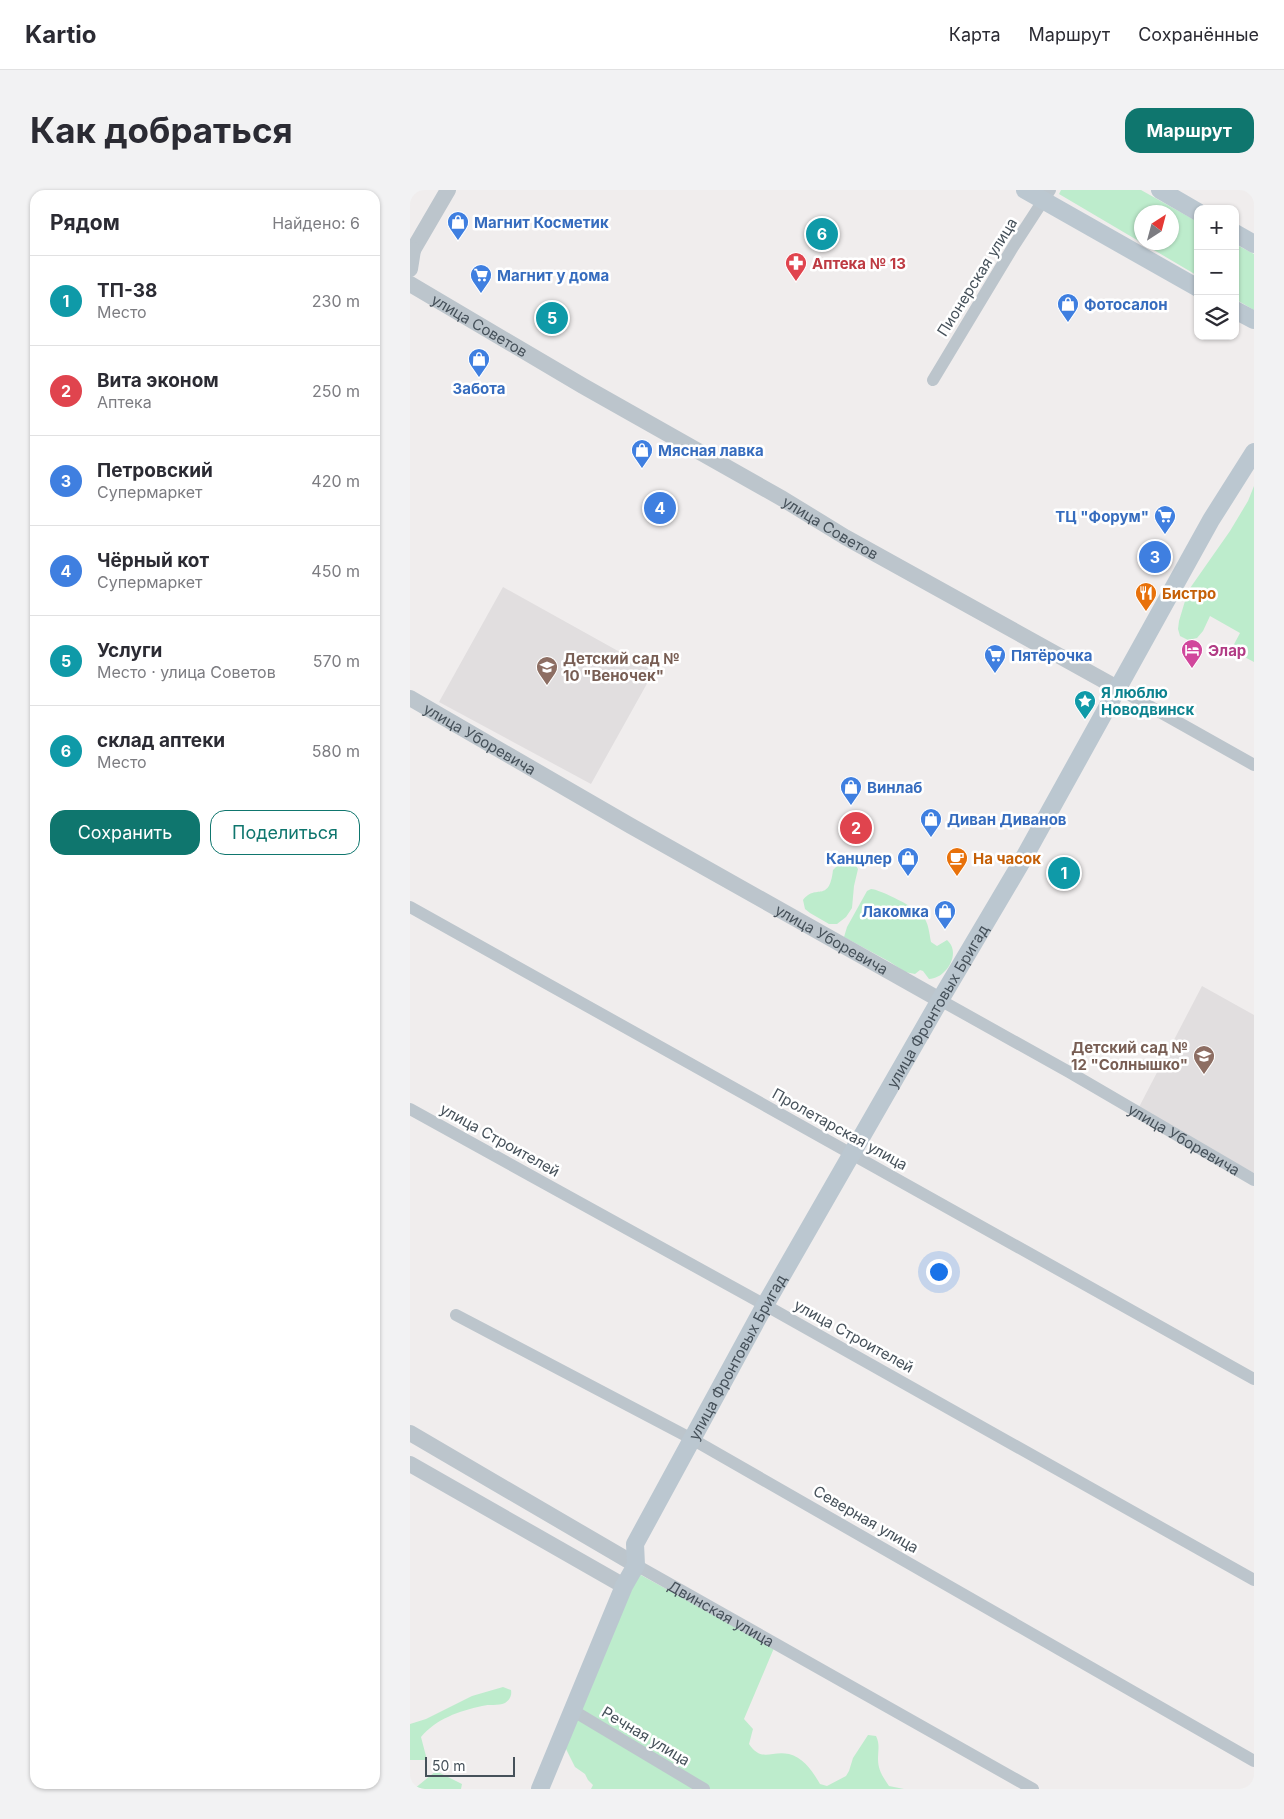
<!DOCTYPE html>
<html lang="ru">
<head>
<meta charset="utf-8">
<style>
	body { margin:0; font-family:Inter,sans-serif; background:#f2f2f3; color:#2b2b33 }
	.controls { position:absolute; right:15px; top:15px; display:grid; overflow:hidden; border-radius:10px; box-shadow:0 1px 4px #0004 }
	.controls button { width:45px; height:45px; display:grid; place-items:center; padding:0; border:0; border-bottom:1px solid #e1e1e2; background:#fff; color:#2b2b33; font:25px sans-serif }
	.compass { position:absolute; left:724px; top:15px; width:45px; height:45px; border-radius:50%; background:#fff; box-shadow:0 1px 4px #0004; rotate:36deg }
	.scale { position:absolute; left:15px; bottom:12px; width:90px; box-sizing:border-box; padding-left:5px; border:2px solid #46515a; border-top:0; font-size:14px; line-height:18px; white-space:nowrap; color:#46515a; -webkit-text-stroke:4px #fff; paint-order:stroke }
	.you { position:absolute; left:528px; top:1081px; width:18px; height:18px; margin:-12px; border:4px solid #fff; border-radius:50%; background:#1a73e8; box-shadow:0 0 0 8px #1a73e833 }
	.badge { display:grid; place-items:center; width:32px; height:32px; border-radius:50%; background:#0f766e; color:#fff; font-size:16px; font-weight:700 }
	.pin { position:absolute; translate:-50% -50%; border:2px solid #fff; box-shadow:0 1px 5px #0006 }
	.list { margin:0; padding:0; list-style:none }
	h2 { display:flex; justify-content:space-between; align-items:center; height:65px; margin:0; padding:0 20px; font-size:21px }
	h2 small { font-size:16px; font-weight:400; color:#7c7c81 }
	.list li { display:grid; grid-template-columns:32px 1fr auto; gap:15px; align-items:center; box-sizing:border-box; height:90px; padding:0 20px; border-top:1px solid #e1e1e2 }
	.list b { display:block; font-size:19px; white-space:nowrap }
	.list p { margin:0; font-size:16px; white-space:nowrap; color:#7c7c81 }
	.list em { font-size:16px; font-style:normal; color:#7c7c81 }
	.actions { display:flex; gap:10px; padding:15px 20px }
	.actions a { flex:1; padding:11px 0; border:1px solid #0f766e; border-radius:15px; text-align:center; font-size:18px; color:#0f766e }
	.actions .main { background:#0f766e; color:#fff }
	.icon { flex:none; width:28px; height:28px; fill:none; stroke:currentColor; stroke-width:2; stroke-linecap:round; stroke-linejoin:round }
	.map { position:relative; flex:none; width:844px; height:1599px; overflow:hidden; border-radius:15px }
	header { display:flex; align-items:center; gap:30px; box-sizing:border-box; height:70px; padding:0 25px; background:#fff; border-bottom:1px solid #e1e1e2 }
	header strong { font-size:24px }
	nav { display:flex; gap:28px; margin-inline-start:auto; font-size:18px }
	.intro { display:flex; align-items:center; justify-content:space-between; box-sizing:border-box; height:120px; padding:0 30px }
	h1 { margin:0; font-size:35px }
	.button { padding:12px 22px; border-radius:15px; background:#0f766e; color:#fff; font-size:18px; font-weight:700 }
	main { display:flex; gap:30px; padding:0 30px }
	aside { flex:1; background:#fff; border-radius:15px; box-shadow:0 1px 4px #0004 }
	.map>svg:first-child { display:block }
	.education { fill:#e1dedf }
	.green { fill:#bdeccc; fill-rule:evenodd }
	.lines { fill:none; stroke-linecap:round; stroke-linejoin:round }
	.minor { stroke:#bcc5cc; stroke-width:12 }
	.tertiary { stroke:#bcc5cc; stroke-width:16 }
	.secondary { stroke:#bbc7d0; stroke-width:18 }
	.labels { text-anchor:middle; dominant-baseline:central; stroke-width:5; stroke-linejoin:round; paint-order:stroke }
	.shop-label { font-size:15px; font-weight:bold; fill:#366cbe; stroke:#fff; text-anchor:start }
	.health-label { font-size:15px; font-weight:bold; fill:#be3a42; stroke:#fff; text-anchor:start }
	.street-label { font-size:15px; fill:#46515a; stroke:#fff }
	.food-label { font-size:15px; font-weight:bold; fill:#c56008; stroke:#fff; text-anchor:start }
	.hotel-label { font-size:15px; font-weight:bold; fill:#b23c85; stroke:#fff; text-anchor:start }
	.education-label { font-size:15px; font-weight:bold; fill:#785e54; stroke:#fff; text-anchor:start }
	.culture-label { font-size:15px; font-weight:bold; fill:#0d838f; stroke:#fff; text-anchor:start }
</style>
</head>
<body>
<header>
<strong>Kartio</strong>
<nav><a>Карта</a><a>Маршрут</a><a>Сохранённые</a></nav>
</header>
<div class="intro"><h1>Как добраться</h1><a class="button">Маршрут</a></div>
<main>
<aside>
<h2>Рядом<small>Найдено: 6</small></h2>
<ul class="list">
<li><span class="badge" style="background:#0f9aa8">1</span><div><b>ТП-38</b><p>Место</p></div><em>230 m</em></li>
<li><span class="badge" style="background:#e0444e">2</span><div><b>Вита эконом</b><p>Аптека</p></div><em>250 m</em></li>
<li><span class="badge" style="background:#3f7fe0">3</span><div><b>Петровский</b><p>Супермаркет</p></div><em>420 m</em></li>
<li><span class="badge" style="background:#3f7fe0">4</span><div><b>Чёрный кот</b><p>Супермаркет</p></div><em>450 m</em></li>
<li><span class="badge" style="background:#0f9aa8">5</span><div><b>Услуги</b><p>Место · улица Советов</p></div><em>570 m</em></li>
<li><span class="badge" style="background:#0f9aa8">6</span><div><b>склад аптеки</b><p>Место</p></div><em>580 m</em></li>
</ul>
<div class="actions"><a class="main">Сохранить</a><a>Поделиться</a></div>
</aside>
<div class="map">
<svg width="844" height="1599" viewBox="0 0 844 1599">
	<rect width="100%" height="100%" fill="#f0eded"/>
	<!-- education -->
	<path class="education" d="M 93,397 L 244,481 L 181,594 L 29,512 Z
		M 792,796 L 844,825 L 844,983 L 728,919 Z"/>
	<!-- green -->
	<path class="green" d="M 651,0 L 731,0 L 788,32 L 788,86 L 649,4 ZM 732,22 L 762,22 L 762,52 L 732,52 Z
		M 825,54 L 844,64 L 844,120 L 825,109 Z
		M 844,296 L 844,472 L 821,460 L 830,443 L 800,426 L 793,441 L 787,448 L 778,450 L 770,446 L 768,439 L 769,431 L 778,401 L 820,341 L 838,311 Z
		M 434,669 L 444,673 L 448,679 L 444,696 L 442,718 L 436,727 L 427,734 L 419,734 L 400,723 L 395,719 L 393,710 C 406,693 419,714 423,680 Z
		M 461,699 C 469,699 509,719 513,726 C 519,734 519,743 521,752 L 527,756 L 537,750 C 552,763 536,789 519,789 L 513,781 L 510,780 L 505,784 L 495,782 L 480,772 L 434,747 L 437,737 L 457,701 Z
		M 229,1384 L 364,1458 L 334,1529 L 343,1539 L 339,1554 C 352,1573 361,1560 379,1564 C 393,1567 403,1582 410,1594 L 417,1596 L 436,1586 L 439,1581 L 443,1568 L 458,1545 L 466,1546 C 470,1554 468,1560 468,1569 C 468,1580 473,1587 479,1596 L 494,1599 L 181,1599 L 183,1595 L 178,1590 L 175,1584 L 165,1577 L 152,1551 Z
		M 93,1497 L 101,1500 C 102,1505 100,1510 95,1513 C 88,1516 79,1514 72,1516 C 49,1521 26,1529 11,1547 L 17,1570 L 0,1570 L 0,1534 L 16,1529 L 62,1506 Z
		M 26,1581 L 52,1594 L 51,1599 L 4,1599 Z"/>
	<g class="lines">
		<!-- minor -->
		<g class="minor">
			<path d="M 523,190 L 603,57 L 640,0"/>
			<path d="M 709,499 L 844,575"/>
			<path d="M 0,717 L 844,1189"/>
			<path id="s1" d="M 530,810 L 659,882 L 844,990"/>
			<path d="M 0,919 L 355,1115 L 844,1390"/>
			<path d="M 46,1125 L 282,1249 L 844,1571"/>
			<path id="s2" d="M 226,1375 L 623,1599"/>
			<path d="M 162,1520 L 294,1599"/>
		</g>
		<!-- tertiary -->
		<g class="tertiary">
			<path d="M 0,62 L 3,60 L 38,0"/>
			<path d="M 0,79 L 3,60"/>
			<path id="s3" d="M 0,94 L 173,196 L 373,309 L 435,347 L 709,499"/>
			<path id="s4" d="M 0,508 L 221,636 L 530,810"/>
			<path d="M 0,1243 L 226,1375"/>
			<path d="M 0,1274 L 214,1396"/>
		</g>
		<!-- secondary -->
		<g class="secondary">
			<path d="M 615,0 L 788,98"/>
			<path d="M 750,0 L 788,22"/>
			<path d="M 825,43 L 844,54"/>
			<path d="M 825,120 L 844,130"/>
			<path id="s5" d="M 130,1599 L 214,1396 L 226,1375 L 225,1354 L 355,1115 L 530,810 L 611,673 L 801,330 L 844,262"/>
		</g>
	</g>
	<!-- icons -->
	<defs>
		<g id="shop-pin" transform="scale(1.125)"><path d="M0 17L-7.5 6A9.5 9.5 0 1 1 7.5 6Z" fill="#3f7fe0" stroke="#fff"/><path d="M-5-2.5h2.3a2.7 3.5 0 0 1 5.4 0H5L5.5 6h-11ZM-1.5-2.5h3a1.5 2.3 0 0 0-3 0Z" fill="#fff"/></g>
		<g id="pharmacy-pin" transform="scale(1.125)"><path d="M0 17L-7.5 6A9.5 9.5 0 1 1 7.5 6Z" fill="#e0444e" stroke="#fff"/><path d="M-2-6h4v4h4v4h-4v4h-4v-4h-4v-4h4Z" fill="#fff"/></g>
		<g id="supermarket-pin" transform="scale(1.125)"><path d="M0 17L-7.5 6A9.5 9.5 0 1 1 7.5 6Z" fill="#3f7fe0" stroke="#fff"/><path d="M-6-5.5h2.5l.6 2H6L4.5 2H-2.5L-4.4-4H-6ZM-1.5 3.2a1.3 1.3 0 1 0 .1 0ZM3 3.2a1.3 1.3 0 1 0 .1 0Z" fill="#fff"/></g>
		<g id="restaurant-pin" transform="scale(1.125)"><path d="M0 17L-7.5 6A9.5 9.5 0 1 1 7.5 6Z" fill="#e8710a" stroke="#fff"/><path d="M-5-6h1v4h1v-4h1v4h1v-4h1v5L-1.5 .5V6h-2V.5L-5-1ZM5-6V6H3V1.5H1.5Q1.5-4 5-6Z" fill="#fff"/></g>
		<g id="hotel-pin" transform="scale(1.125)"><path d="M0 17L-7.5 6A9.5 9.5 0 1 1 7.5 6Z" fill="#d1479c" stroke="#fff"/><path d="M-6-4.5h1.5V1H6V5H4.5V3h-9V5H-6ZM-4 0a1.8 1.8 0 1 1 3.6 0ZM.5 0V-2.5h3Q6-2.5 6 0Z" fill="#fff"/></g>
		<g id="school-pin" transform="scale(1.125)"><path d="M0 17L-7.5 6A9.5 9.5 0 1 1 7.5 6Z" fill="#8d6e63" stroke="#fff"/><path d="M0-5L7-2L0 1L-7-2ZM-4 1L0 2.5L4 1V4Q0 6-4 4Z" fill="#fff"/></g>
		<g id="sight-pin" transform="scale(1.125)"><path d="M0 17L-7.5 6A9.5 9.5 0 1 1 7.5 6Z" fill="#0f9aa8" stroke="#fff"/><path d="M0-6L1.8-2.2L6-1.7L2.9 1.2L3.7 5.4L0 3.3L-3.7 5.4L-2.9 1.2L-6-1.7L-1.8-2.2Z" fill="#fff"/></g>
		<g id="cafe-pin" transform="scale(1.125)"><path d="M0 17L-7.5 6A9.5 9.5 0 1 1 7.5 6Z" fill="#e8710a" stroke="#fff"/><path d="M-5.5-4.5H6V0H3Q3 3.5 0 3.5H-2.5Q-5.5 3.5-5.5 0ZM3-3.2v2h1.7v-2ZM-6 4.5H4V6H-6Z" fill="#fff"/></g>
	</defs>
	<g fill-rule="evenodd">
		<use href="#shop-pin" x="48" y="32"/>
		<use href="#pharmacy-pin" x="386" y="73"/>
		<use href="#supermarket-pin" x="71" y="85"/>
		<use href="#shop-pin" x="658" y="114"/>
		<use href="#shop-pin" x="69" y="169"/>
		<use href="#shop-pin" x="232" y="260"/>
		<use href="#supermarket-pin" x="755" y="326"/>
		<use href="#restaurant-pin" x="736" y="403"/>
		<use href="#hotel-pin" x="782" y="460"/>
		<use href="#supermarket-pin" x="585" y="465"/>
		<use href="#school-pin" x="137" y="477"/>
		<use href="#sight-pin" x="675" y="511"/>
		<use href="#shop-pin" x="441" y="597"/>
		<use href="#shop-pin" x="521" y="629"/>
		<use href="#shop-pin" x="498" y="668"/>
		<use href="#cafe-pin" x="547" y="668"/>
		<use href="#shop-pin" x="535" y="721"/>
		<use href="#school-pin" x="794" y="866"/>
	</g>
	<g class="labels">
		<!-- shop labels -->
		<g class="shop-label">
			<text x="64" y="32">Магнит Косметик</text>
			<text x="87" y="85">Магнит у дома</text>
			<text x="674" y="114">Фотосалон</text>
			<text x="69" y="198" text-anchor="middle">Забота</text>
			<text x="248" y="260">Мясная лавка</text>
			<text x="739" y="326" text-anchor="end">ТЦ "Форум"</text>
			<text x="601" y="465">Пятёрочка</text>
			<text x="457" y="597">Винлаб</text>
			<text x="537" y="629">Диван Диванов</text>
			<text x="482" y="668" text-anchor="end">Канцлер</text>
			<text x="519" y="721" text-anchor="end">Лакомка</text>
		</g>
		<!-- health labels -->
		<g class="health-label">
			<text x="402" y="73">Аптека № 13</text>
		</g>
		<!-- street labels -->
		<g class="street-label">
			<text transform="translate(567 87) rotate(-58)">Пионерская улица</text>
			<text stroke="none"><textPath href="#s3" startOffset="81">улица Советов</textPath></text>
			<text stroke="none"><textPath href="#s3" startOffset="486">улица Советов</textPath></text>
			<text stroke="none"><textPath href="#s4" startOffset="81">улица Уборевича</textPath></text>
			<text stroke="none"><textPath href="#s4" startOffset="486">улица Уборевича</textPath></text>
			<text stroke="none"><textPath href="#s5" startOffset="882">улица Фронтовых Бригад</textPath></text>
			<text transform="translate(430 939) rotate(29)">Пролетарская улица</text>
			<text stroke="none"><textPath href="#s1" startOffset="281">улица Уборевича</textPath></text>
			<text transform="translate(90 950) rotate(29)">улица Строителей</text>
			<text transform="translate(444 1146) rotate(29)">улица Строителей</text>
			<text stroke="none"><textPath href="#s5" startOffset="478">улица Фронтовых Бригад</textPath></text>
			<text transform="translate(456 1329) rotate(30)">Северная улица</text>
			<text stroke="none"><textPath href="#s2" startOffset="98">Двинская улица</textPath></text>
			<text transform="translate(236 1546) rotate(31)">Речная улица</text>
		</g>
		<!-- food labels -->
		<g class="food-label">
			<text x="752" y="403">Бистро</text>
			<text x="563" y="668">На часок</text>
		</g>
		<!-- hotel labels -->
		<g class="hotel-label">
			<text x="798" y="460">Элар</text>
		</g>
		<!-- education labels -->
		<g class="education-label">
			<text x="153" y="468">Детский сад №<tspan x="153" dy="17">10 "Веночек"</tspan></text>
			<text x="778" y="857" text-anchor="end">Детский сад №<tspan x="778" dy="17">12 "Солнышко"</tspan></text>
		</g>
		<!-- culture labels -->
		<g class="culture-label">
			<text x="691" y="502">Я люблю<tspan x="691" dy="17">Новодвинск</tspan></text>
		</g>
	</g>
</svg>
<div class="controls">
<button>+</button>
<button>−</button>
<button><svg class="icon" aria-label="layers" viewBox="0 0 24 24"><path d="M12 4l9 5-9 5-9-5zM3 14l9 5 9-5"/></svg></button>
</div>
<svg class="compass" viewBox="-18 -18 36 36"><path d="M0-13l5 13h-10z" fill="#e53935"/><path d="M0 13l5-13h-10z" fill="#7c7c81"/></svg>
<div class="scale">50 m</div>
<div class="you"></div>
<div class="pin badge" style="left:654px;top:683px;background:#0f9aa8">1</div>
<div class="pin badge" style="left:446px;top:638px;background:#e0444e">2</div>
<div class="pin badge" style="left:745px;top:367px;background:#3f7fe0">3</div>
<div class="pin badge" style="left:250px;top:318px;background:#3f7fe0">4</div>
<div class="pin badge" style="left:142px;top:128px;background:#0f9aa8">5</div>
<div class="pin badge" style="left:412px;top:44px;background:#0f9aa8">6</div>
</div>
</main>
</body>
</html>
